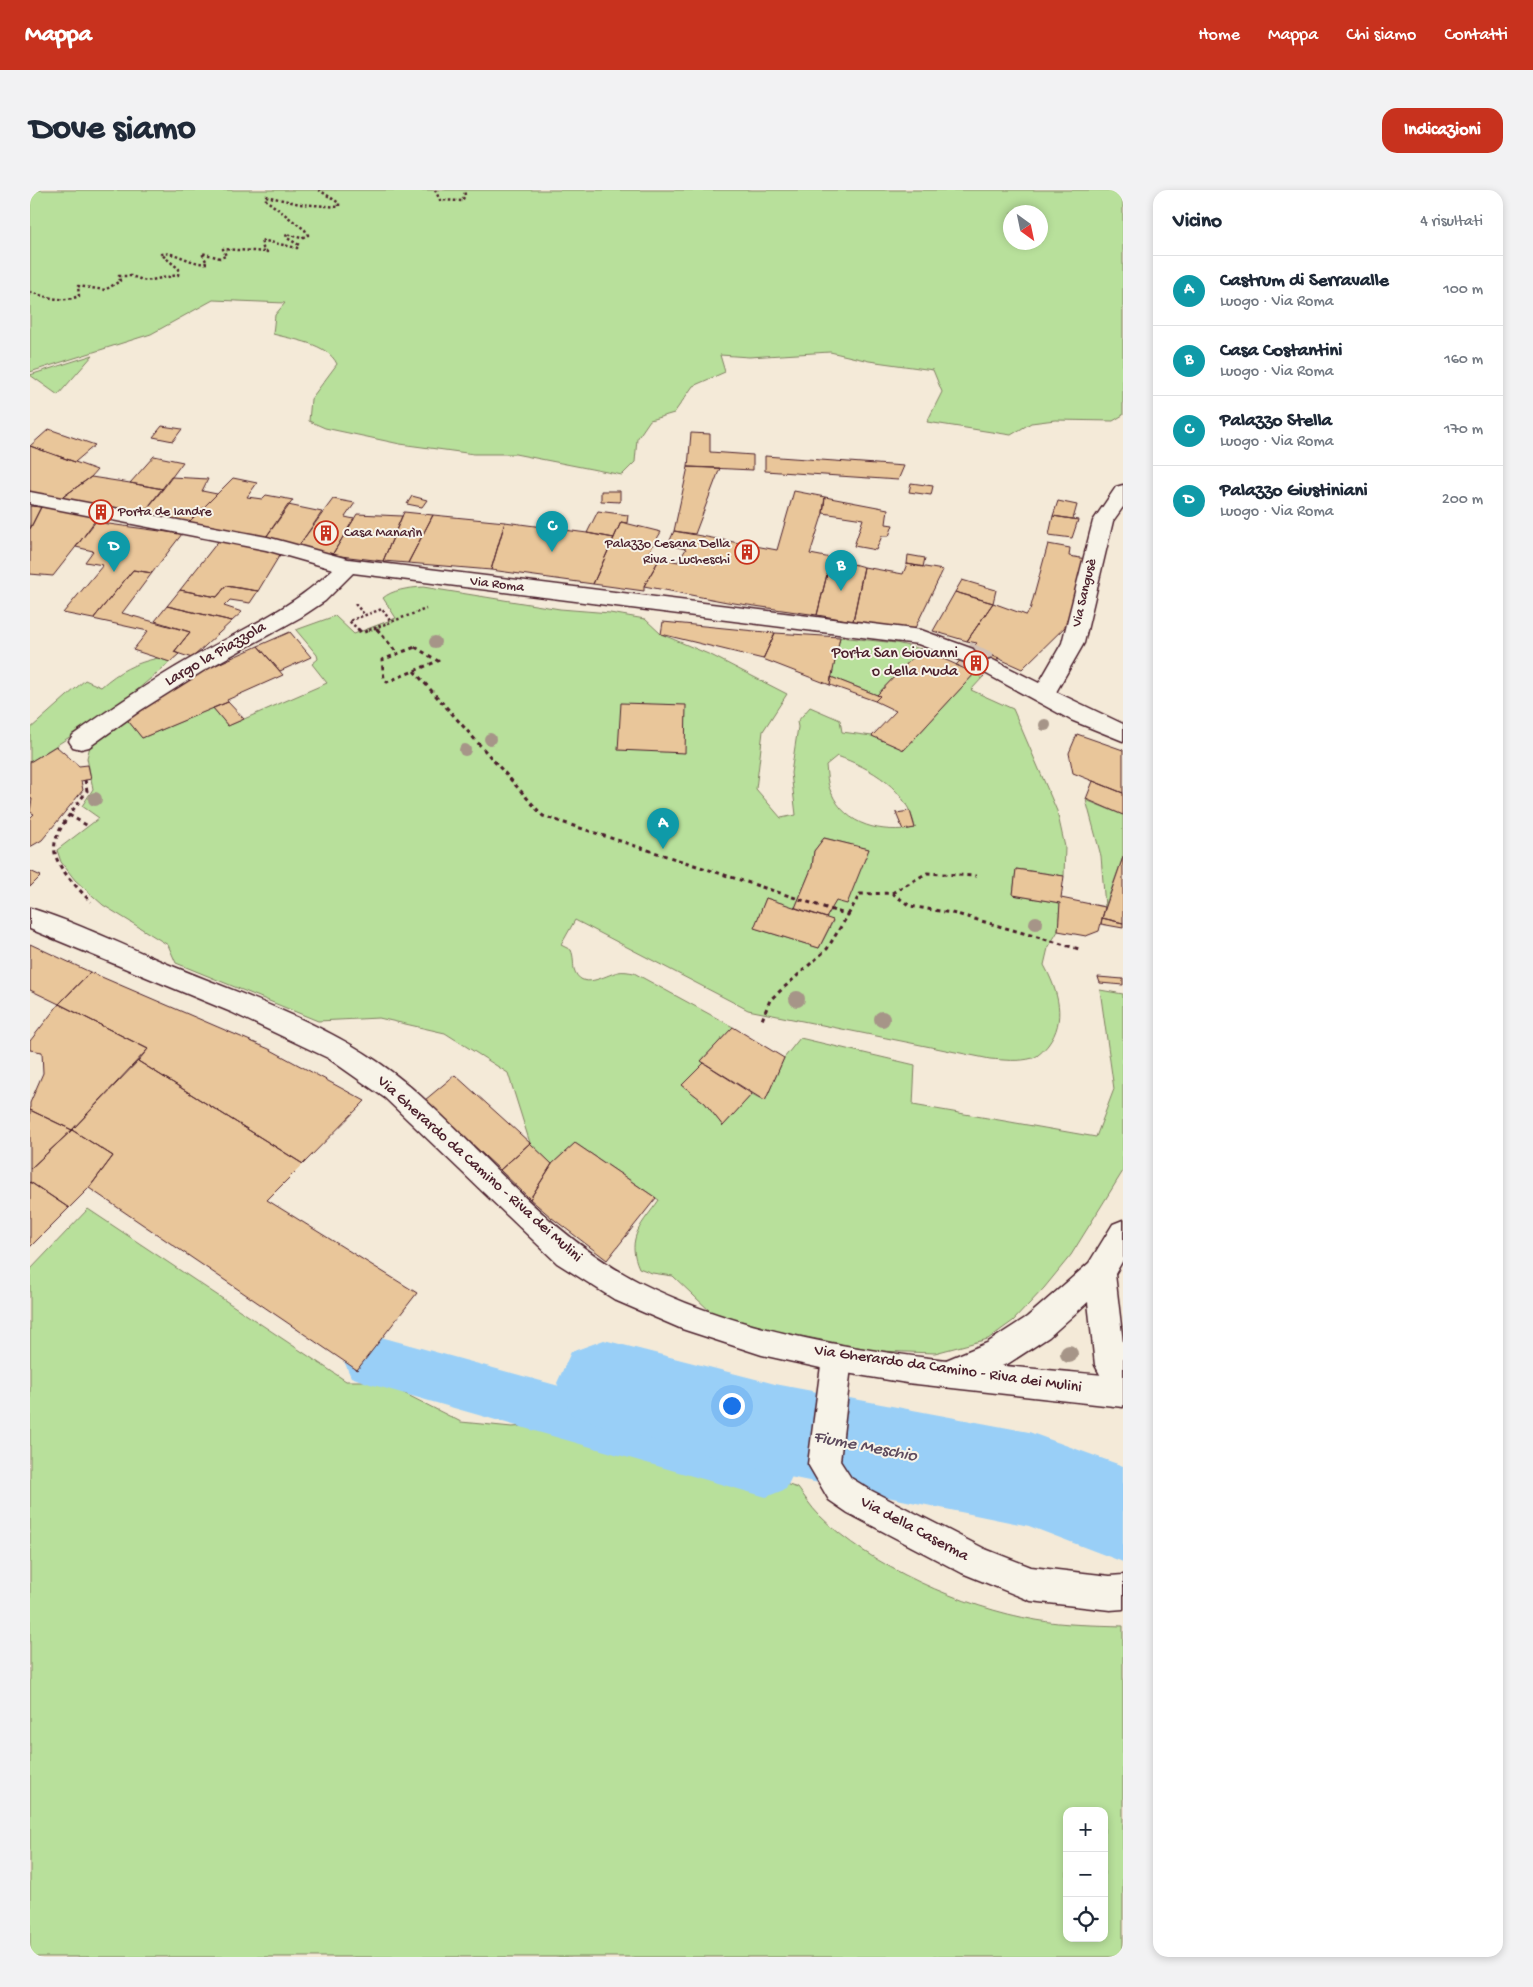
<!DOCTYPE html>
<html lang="it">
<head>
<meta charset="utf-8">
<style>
	body { margin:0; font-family:"Gochi Hand",sans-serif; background:#f2f2f3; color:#1f2937 }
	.controls { position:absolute; right:15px; bottom:15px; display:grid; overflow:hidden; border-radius:10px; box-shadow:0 2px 8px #0003 }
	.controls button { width:45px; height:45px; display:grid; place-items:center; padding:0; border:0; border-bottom:1px solid #e0e1e3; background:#fff; color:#1f2937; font:25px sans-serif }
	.compass { position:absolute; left:973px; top:15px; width:45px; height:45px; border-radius:50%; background:#fff; box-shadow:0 2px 8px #0003; rotate:147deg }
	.you { position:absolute; left:701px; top:1215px; width:18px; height:18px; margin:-12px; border:4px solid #fff; border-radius:50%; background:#1a73e8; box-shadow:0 0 0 8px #1a73e833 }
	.badge { display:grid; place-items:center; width:32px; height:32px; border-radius:50%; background:#c8321e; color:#fff; font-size:16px; font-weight:700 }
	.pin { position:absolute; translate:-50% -41px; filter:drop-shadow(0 1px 2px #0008) }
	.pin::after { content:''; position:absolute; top:26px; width:18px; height:15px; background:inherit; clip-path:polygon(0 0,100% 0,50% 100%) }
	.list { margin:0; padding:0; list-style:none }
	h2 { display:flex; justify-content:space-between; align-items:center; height:65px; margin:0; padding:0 20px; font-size:21px }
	h2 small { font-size:16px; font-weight:400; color:#747a83 }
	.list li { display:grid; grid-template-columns:32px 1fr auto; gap:15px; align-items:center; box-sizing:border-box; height:70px; padding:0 20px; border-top:1px solid #e0e1e3 }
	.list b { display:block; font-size:19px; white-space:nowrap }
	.list p { margin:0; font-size:16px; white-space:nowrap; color:#747a83 }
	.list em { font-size:16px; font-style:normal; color:#747a83 }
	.icon { flex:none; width:28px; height:28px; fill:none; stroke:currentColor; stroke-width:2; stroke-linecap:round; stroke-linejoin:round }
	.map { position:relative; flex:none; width:1093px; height:1767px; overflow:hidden; border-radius:15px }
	header { display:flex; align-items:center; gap:30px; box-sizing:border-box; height:70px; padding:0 25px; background:#c8321e; color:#fff }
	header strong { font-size:24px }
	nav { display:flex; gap:28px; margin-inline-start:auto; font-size:18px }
	.intro { display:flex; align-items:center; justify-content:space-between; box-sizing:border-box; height:120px; padding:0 30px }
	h1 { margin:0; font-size:35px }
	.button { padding:12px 22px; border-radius:15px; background:#c8321e; color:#fff; font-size:18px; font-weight:700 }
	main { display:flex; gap:30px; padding:0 30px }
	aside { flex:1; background:#fff; border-radius:15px; box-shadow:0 2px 8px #0003 }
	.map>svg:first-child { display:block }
	.green { fill:#b8e09b; stroke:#818063; fill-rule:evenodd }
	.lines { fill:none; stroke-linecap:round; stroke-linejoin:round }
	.canal { fill:#99cff7; fill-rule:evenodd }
	.river { fill:#99cff7; fill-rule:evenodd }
	.building { fill:#e9c69a; stroke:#4a1f2b }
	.street-tunnel { stroke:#d2c1b5; stroke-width:26; stroke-dasharray:26 12; stroke-linecap:butt }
	.street-casing { stroke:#4a1f2b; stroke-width:3 }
	.secondary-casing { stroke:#4a1f2b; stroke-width:3 }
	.path-far1 { stroke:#4a1f2b; stroke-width:2.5; stroke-dasharray:2.5 2.5; stroke-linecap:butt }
	.path { stroke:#4a1f2b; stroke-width:3; stroke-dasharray:4 4; stroke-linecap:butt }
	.street { fill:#f7f3e8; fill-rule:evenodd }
	.secondary { fill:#f7f3e8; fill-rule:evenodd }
	.tree { fill:#a69588 }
	.labels { text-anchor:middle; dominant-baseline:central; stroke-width:4; stroke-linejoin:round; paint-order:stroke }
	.far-poi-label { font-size:14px; fill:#4a1f2b; stroke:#f7f3e8; text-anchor:start }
	.far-street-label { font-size:14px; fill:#4a1f2b; stroke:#f7f3e8 }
	.poi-label { font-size:16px; fill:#4a1f2b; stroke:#f7f3e8; text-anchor:end }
	.street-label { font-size:16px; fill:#4a1f2b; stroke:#f7f3e8 }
	.water-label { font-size:18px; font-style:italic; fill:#5e4b5e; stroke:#f7f3e8 }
</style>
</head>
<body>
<header>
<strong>Mappa</strong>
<nav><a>Home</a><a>Mappa</a><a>Chi siamo</a><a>Contatti</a></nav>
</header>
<div class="intro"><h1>Dove siamo</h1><a class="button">Indicazioni</a></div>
<main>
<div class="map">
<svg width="1093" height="1767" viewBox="0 0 1093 1767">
	<rect width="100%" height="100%" fill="#f4ead8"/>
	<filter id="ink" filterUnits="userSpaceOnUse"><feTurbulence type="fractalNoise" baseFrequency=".02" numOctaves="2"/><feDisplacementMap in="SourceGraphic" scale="10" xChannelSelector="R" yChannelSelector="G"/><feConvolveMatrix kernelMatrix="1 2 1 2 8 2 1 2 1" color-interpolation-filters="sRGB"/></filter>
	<g filter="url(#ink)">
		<!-- green -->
		<path class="green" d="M 0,0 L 1093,0 L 1093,225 L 1083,231 L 1025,230 L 1001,233 L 981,245 L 897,232 L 912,202 L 903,180 L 839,171 L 800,162 L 719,167 L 690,165 L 695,182 L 663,196 L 644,223 L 620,230 L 607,249 L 605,272 L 592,285 L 485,264 L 444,264 L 370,254 L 295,238 L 279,231 L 281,209 L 307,174 C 297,153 264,150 243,144 L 245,125 L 255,113 L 183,110 L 121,144 L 0,182 ZM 981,22 L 1011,22 L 1011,52 L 981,52 Z
			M 63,165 L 28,205 L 0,185 Z
			M 393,397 L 530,419 L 580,423 L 615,429 L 631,444 L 683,466 L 757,504 L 733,541 L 726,599 L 751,628 L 766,625 L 761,583 L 768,537 L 767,532 L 780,517 L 810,530 L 812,542 L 842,546 L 874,560 L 945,483 L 953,487 L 941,500 L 983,519 L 1027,621 L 1035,657 L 1034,686 L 986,679 L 983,705 L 1030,713 L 1028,741 L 1018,758 L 1014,775 C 1028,801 1037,830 1018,855 C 1014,860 1008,866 1003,868 C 989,872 974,870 960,869 L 718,820 L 545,730 L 531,755 L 541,760 C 544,767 543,773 544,779 C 551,802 575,785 588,782 C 593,781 599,782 604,783 L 703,837 L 671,871 L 674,873 L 652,895 L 675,913 L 693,936 L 722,904 L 735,911 L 754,868 L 770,848 L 885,875 L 883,915 L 1066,947 L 1084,899 L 1070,800 L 1093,804 L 1093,981 L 1041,1065 L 1014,1098 L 983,1131 L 958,1149 L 905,1163 L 848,1161 L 746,1141 L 683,1124 L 643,1086 L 622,1083 L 609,1078 C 595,1047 613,1033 629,1010 L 545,953 L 522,974 L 500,953 L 478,883 L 415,843 L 349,828 L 288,831 L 146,773 L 138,755 L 73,715 L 45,690 L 31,672 L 27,660 L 69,628 L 52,616 L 63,599 L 57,568 L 60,556 L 95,527 L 112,548 L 183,518 L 198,536 L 297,493 L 282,474 L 288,469 L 287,465 L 266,440 L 305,426 L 324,444 L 366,428 L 353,408 C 362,400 378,398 393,397 ZM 807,566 C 841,578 878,599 885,638 C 852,643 816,637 801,602 C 797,594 797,583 796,575 ZM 794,648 L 839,659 L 798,723 L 796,728 L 803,731 L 789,758 L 725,738 L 736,708 L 765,718 L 782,677 L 784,661 Z
			M 810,447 L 866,453 L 891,459 L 847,505 L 801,487 Z
			M 128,468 L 140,472 L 87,517 L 0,572 L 0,539 L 55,490 L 71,497 C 89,481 105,473 128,468 Z
			M 1056,610 L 1093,625 L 1093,667 L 1075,717 L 1071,666 Z
			M 58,1019 L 316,1191 L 350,1191 L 431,1232 L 482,1237 L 512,1235 L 518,1218 L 768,1298 C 775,1307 781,1317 789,1325 C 839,1376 935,1418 1006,1430 C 1034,1435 1064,1435 1093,1436 L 1093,1767 L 0,1767 L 0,1080 ZM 1037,1621 L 1074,1621 L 1074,1748 L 1037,1748 Z"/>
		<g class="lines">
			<!-- canal -->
			<path class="canal" d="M 340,1144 L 736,1253 L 756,1261 L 765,1280 L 756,1299 L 736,1307 L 340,1194 L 321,1187 L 313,1169 L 321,1151 Z"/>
			<!-- river -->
			<path class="river" d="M 574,1150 L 745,1194 L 999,1242 L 1093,1276 L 1093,1372 L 999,1336 L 745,1284 L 574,1236 L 541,1224 L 527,1193 L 541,1162 Z"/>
		</g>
		<!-- building -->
		<path class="building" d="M 132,236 L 152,239 L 143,251 L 123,247 Z
			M 19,239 L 65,255 L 45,272 L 0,256 Z
			M 661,243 L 680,244 L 680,262 L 723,265 L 723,280 L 658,277 Z
			M 0,256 L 45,272 L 67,280 L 61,287 L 27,311 L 0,304 Z
			M 124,266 L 153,272 L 133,299 L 100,293 Z
			M 735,266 L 874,276 L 868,290 L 735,281 Z
			M 658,277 L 690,278 L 665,344 L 644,341 Z
			M 61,287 L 100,293 L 133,299 L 112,325 L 27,311 Z
			M 141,287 L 178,289 L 172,301 L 187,304 L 157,334 L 112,325 Z
			M 203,288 L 227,293 L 217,307 L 232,309 L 236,305 L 263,310 L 234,350 L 157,334 Z
			M 881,293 L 903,296 L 901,305 L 879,302 Z
			M 571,301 L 590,301 L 590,312 L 571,311 Z
			M 764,301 L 795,307 L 793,323 L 780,364 L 801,368 L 787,425 L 697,412 L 614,396 L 630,368 L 648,372 L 656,359 L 638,355 L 644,341 L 747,360 Z
			M 382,306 L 397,310 L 392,317 L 377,314 Z
			M 795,307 L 858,319 L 856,334 L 863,335 L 859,346 L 852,346 L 846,360 L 824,356 L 833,329 L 793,323 Z
			M 303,309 L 325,313 L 315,327 L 324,329 L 302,365 L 266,359 Z
			M 1028,311 L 1047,315 L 1043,329 L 1023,326 Z
			M 258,315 L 292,322 L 268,357 L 234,350 Z
			M 0,316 L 11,317 L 0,339 Z
			M 11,317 L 70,326 L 23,386 L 0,384 L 0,339 Z
			M 568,321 L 598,325 L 597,333 L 591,332 L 584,348 L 557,343 Z
			M 374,322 L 403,325 L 378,373 L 353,371 Z
			M 327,324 L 372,326 L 353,371 L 302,365 Z
			M 403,325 L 475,332 L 461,380 L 378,373 Z
			M 1023,326 L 1048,330 L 1042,348 L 1019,345 Z
			M 64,332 L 152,344 L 122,383 L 103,380 L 63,429 L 33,423 L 73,375 L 55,372 L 63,361 L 46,357 Z
			M 475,332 L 557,343 L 584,348 L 563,394 L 461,380 Z
			M 591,332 L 631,342 L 617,365 L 630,368 L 614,396 L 614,401 L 563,394 Z
			M 190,349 L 251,363 L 228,401 L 196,396 L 187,407 L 150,400 Z
			M 1018,354 L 1040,358 L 1039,366 L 1056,369 L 1043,429 L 992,479 L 943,457 L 947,453 L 937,451 L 963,413 L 996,425 L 1000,420 Z
			M 878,365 L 895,368 L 893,377 L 877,374 Z
			M 801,368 L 834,377 L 823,431 L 787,425 Z
			M 877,374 L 913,380 L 884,440 L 823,431 L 834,377 L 873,384 Z
			M 103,380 L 122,383 L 92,423 L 160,442 L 144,462 L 149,464 L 140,472 L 103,460 L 118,441 L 63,429 Z
			M 932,390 L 966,400 L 963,413 L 925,402 Z
			M 196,396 L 228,401 L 220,413 L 200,410 L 194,416 L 212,422 L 202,431 L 137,416 L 150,400 L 187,407 Z
			M 925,402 L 963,413 L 937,451 L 903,441 Z
			M 137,416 L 202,431 L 162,468 L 144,462 L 160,442 L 125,431 Z
			M 633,432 L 745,443 L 733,469 L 631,444 Z
			M 260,442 L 281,467 L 250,481 L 228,456 Z
			M 745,443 L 810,447 L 800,495 L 733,469 Z
			M 228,456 L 253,485 L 197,510 L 198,512 L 112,548 L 95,527 L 166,484 Z
			M 943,457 L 969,468 L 953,487 L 926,475 Z
			M 891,459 L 945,483 L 874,560 L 842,546 L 866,521 L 845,511 L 850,506 L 847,505 Z
			M 801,487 L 847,505 L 850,506 L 845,511 L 800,495 Z
			M 198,512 L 214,529 L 198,536 L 183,518 Z
			M 591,513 L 656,515 L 655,563 L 588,560 Z
			M 1047,544 L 1093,560 L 1093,603 L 1043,583 L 1039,563 Z
			M 26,556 L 49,576 L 58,575 L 61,589 L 51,591 L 53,600 L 12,650 L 0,657 L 0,628 L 4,624 L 0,622 L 2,609 L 0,608 L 0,572 Z
			M 1063,591 L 1093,603 L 1093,625 L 1056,609 Z
			M 880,621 L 885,638 L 873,640 L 866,623 Z
			M 794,648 L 839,659 L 817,714 L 806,711 L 796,728 L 765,718 L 782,677 L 784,661 Z
			M 1093,667 L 1093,733 L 1072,728 Z
			M 986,679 L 1034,686 L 1031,708 L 1075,717 L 1069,741 L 1056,746 L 1028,741 L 1030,713 L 983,705 Z
			M 0,681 L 11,686 L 0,697 Z
			M 736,708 L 803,730 L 789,758 L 724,738 Z
			M 1072,728 L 1093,733 L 1093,738 L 1071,734 Z
			M 0,754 L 60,782 L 29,814 L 0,800 Z
			M 60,782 L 239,859 L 335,911 L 273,974 L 108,871 L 118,859 L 29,814 Z
			M 1068,787 L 1093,789 L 1093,795 L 1070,793 Z
			M 29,814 L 118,859 L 42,940 L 0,920 L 0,913 L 13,883 L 12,862 L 0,860 L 0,851 Z
			M 703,837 L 754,868 L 735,911 L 671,871 Z
			M 108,871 L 273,974 L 237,1010 L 387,1103 L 327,1180 L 59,998 L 83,966 L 42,940 Z
			M 674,873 L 722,904 L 693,936 L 675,913 L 652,895 Z
			M 425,885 L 500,953 L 470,980 L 395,910 Z
			M 0,920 L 42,940 L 0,979 Z
			M 42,940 L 83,966 L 59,998 L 39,1018 L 0,992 L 0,979 Z
			M 500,953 L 522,974 L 500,1009 L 470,980 Z
			M 545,953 L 626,1008 L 577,1070 L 522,1028 L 500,1009 L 522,974 Z
			M 0,992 L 39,1018 L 0,1057 Z"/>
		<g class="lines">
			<!-- street-tunnel -->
			<path class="street-tunnel" d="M 935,464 L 961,477"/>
			<!-- street casing -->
			<g class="street-casing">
				<path id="street" d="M 1093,295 L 1093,317 L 1083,331 L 1054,453 L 1026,502 L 1093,534 L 1093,551 L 1041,530 L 953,482 L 950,477 L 953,472 L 961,469 L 1009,493 L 1032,453 L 1063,331 L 1086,297 Z
					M 0,302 L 237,347 L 318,369 L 891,440 L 943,459 L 946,464 L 943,469 L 935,472 L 888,454 L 323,383 L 295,411 L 271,427 L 173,481 L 111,520 L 59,557 L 51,559 L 43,557 L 39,551 L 43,545 C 80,519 118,493 158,470 C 209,441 260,420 303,379 L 236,360 L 0,314 Z
					M 1093,1030 L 1093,1070 L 1085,1084 L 1093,1153 L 1093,1212 L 1082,1207 L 1065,1175 L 1058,1112 L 1019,1147 L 979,1173 L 920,1197 L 909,1193 L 904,1183 L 909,1173 L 957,1153 L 997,1127 L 1059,1073 L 1083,1034 Z
					M 807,1154 L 818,1158 L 822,1168 L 810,1271 L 821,1288 L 842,1301 L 955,1359 L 1001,1377 L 1080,1386 L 1093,1385 L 1093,1419 L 1080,1420 L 1001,1411 L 932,1383 L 818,1323 L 799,1310 L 778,1274 L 792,1168 L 796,1158 Z"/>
			</g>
			<!-- secondary casing -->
			<g class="secondary-casing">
				<path id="secondary" d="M 0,718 C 48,733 95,756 142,776 C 219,807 313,839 377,894 C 453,959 517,1045 609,1092 C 754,1165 934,1171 1093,1187 L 1093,1217 L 877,1193 L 804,1181 L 732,1165 L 652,1139 L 587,1111 L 527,1073 L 355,908 L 298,868 L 201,822 L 0,739 Z"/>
			</g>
			<!-- path-far1 -->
			<path class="path-far1" d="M 405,0 L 410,10 L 432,11 L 435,5 L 434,0
				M 0,102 C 16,107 32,113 49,106 L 48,96 L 75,100 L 90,91 L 89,86 L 101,86 L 116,91 L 148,85 L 149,79 L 131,64 C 148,61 160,75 177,73 L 172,63 L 190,68 L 196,66 L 193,59 L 237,62 L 233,58 L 231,50 L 267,58 L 269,55 L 257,48 L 256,44 L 271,48 L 278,45 L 275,40 L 236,10 L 236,6 L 270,14 L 309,17 L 309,13 L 289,0
				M 325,414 L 335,425
				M 346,438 L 348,440
				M 329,440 L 319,431 L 352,419 L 361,432
				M 339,440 L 396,419"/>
			<!-- path -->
			<path class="path" d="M 328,439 L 332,443 L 342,439
				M 347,439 L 368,464
				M 385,457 L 408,471 L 357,492 L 354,489 L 352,470 Z
				M 384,481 L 513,626 L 818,725 L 797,759 L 740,810 L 732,830
				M 55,590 L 57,601 C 15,657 11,660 61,712
				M 39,625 L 58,636
				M 862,703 L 880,716 L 927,724 L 1049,759
				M 818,725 L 830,704 L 862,703 L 897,683 L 946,686"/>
			<!-- street -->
			<use href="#street" class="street"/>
			<!-- secondary -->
			<use href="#secondary" class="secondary"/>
		</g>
		<!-- trees -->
		<g class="tree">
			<circle cx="405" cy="452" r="6"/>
			<circle cx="1015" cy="535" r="6"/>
			<circle cx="460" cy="549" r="6"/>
			<circle cx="435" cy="560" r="6"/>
			<circle cx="65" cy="609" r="7"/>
			<circle cx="1006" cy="733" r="7"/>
			<circle cx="767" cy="809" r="8"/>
			<circle cx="852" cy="829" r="8"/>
			<circle cx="1039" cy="1164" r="9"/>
		</g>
	</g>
	<!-- icons -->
	<defs>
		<g id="building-ring" transform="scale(1.25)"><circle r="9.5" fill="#f7f3e8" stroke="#c8321e" stroke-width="1.5"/><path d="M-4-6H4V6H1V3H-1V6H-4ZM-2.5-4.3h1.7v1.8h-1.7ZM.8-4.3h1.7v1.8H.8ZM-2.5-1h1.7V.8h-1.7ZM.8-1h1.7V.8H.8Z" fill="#c8321e"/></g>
	</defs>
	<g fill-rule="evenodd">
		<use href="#building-ring" x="71" y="322"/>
		<use href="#building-ring" x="296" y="343"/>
		<use href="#building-ring" x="717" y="362"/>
		<use href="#building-ring" x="946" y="473"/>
	</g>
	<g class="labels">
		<!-- far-poi labels -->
		<g class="far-poi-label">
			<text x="88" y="322">Porta de Iandre</text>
			<text x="314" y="343">Casa Manarìn</text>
			<text x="700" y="354" text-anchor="end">Palazzo Cesana Della<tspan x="700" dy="16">Riva - Lucheschi</tspan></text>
		</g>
		<!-- far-street labels -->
		<g class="far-street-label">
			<text transform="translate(467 395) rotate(7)">Via Roma</text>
			<text transform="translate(1055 403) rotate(-77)">Via Sangusè</text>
		</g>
		<!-- poi labels -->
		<g class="poi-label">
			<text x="928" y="464">Porta San Giovanni<tspan x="928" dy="18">o della Muda</tspan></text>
		</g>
		<!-- street labels -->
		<g class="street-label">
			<text transform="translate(186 465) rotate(-30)">Largo la Piazzola</text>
			<text transform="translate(449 980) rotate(42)">Via Gherardo da Camino - Riva dei Mulini</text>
			<text transform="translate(918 1180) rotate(8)">Via Gherardo da Camino - Riva dei Mulini</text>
			<text transform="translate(884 1340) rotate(28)">Via della Caserma</text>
		</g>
		<!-- water labels -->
		<g class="water-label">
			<text transform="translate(835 1257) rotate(11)">Fiume Meschio</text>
		</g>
	</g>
</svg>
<div class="controls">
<button>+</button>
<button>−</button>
<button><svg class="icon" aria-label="locate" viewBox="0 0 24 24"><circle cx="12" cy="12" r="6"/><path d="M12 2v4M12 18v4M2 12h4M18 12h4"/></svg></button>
</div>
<svg class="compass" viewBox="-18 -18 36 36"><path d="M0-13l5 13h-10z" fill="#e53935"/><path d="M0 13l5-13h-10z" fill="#747a83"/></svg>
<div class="you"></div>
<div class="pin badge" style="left:633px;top:659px;background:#0f9aa8">A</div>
<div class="pin badge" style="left:811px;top:401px;background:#0f9aa8">B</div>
<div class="pin badge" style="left:522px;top:362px;background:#0f9aa8">C</div>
<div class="pin badge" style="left:84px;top:382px;background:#0f9aa8">D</div>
</div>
<aside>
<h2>Vicino<small>4 risultati</small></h2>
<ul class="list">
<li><span class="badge" style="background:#0f9aa8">A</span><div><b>Castrum di Serravalle</b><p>Luogo · Via Roma</p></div><em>100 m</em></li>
<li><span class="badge" style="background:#0f9aa8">B</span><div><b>Casa Costantini</b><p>Luogo · Via Roma</p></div><em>160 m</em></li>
<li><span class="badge" style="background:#0f9aa8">C</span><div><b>Palazzo Stella</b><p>Luogo · Via Roma</p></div><em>170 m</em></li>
<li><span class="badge" style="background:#0f9aa8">D</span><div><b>Palazzo Giustiniani</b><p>Luogo · Via Roma</p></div><em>200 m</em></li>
</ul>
</aside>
</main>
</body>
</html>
